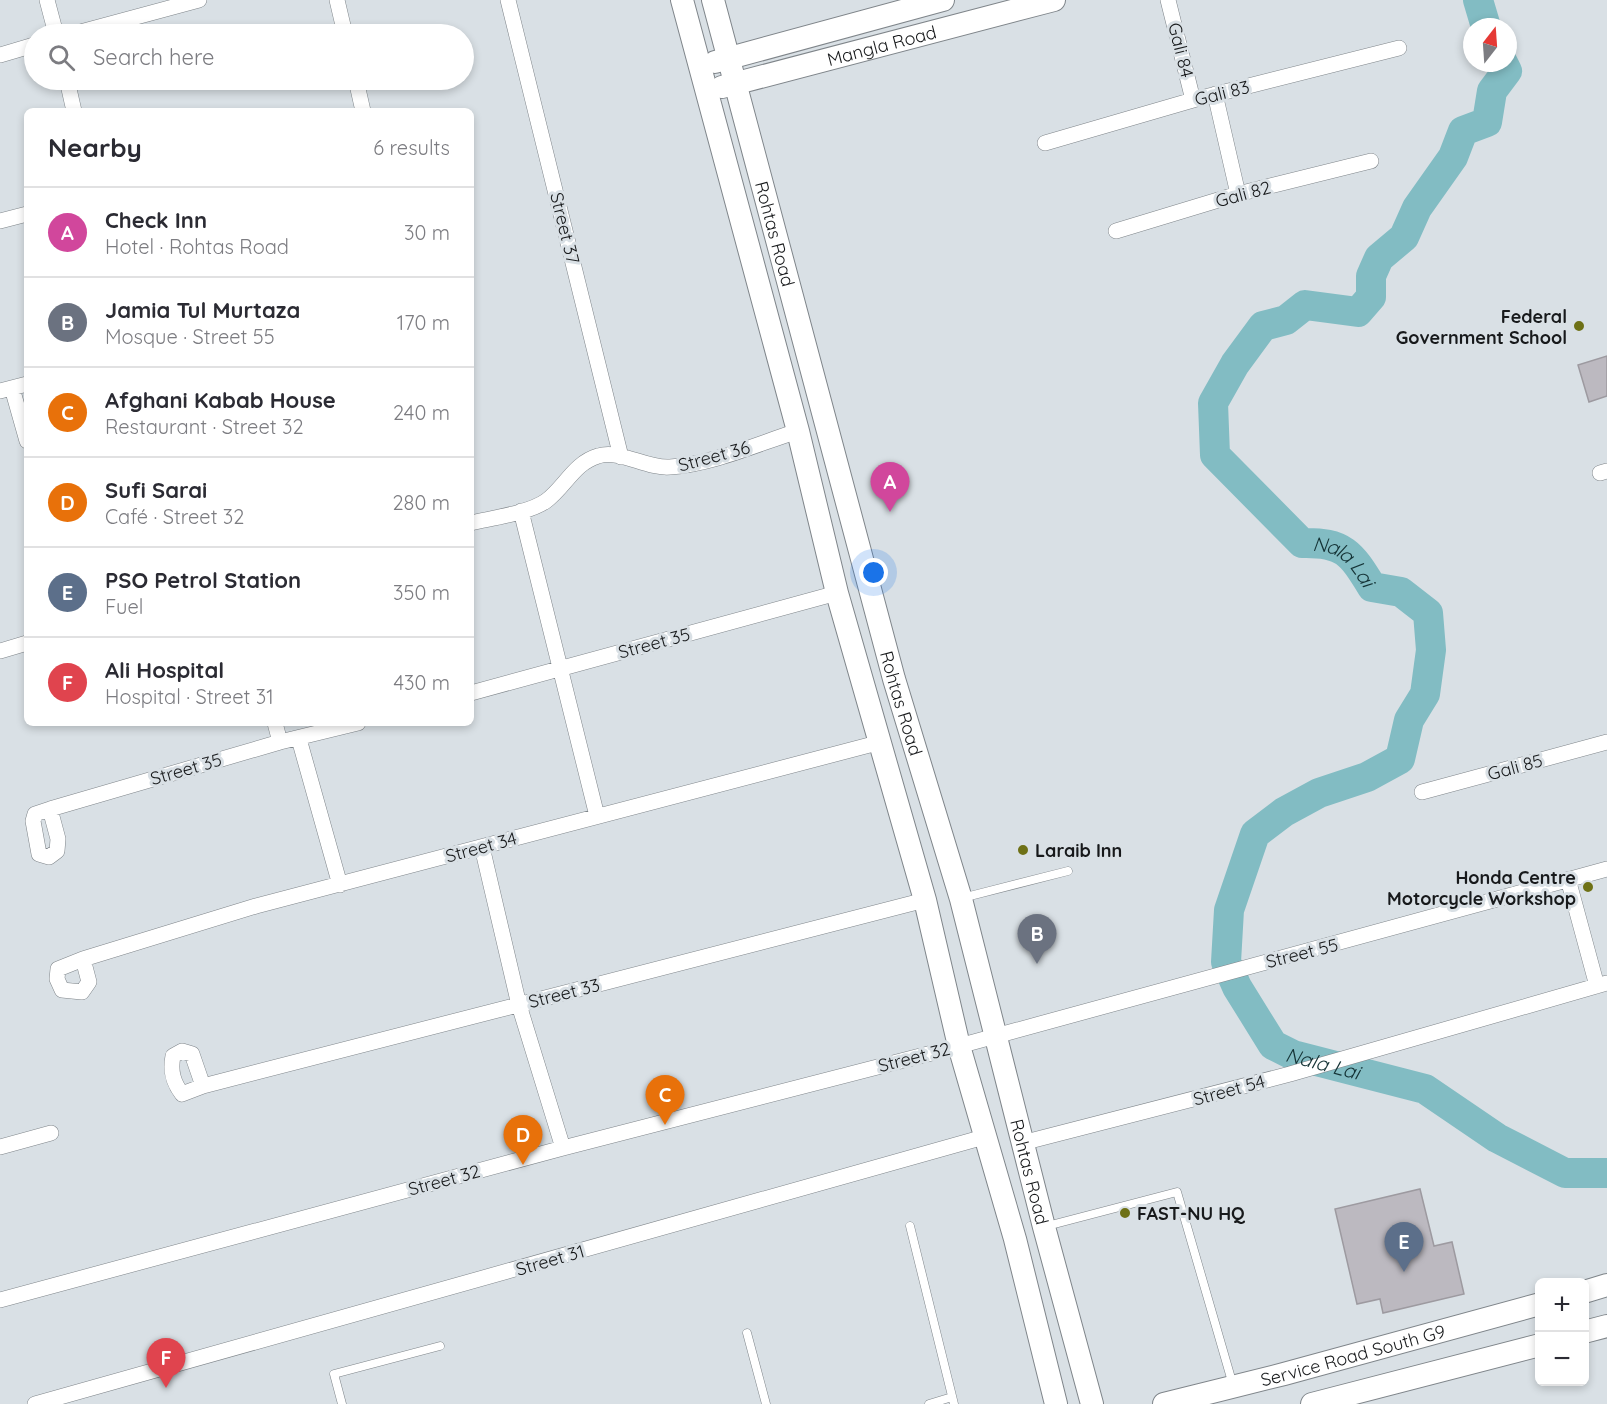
<!DOCTYPE html>
<html lang="en">
<head>
<meta charset="utf-8">
<style>
	body { margin:0; font-family:Quicksand,sans-serif; background:#f7f7f7; color:#2b2b33 }
	.controls { position:absolute; right:18px; bottom:18px; display:grid; overflow:hidden; border-radius:9px; box-shadow:0 3px 9px #0003 }
	.controls button { width:54px; height:54px; display:grid; place-items:center; padding:0; border:0; border-bottom:2px solid #e1e1e2; background:#fff; color:#2b2b33; font:30px sans-serif }
	.compass { position:absolute; left:1463px; top:18px; width:54px; height:54px; border-radius:50%; background:#fff; box-shadow:0 3px 9px #0003; rotate:17deg }
	.you { position:absolute; left:874px; top:573px; width:21px; height:21px; margin:-15px; border:4px solid #fff; border-radius:50%; background:#1a73e8; box-shadow:0 0 0 9px #1a73e833 }
	.badge { display:grid; place-items:center; width:39px; height:39px; border-radius:50%; background:#d93025; color:#fff; font-size:20px; font-weight:700 }
	.pin { position:absolute; translate:-50% -50px; filter:drop-shadow(0 2px 3px #0008) }
	.pin::after { content:''; position:absolute; top:32px; width:21px; height:18px; background:inherit; clip-path:polygon(0 0,100% 0,50% 100%) }
	.list { margin:0; padding:0; list-style:none }
	h2 { display:flex; justify-content:space-between; align-items:center; height:78px; margin:0; padding:0 24px; font-size:26px }
	h2 small { font-size:20px; font-weight:400; color:#7c7c81 }
	.list li { display:grid; grid-template-columns:39px 1fr auto; gap:18px; align-items:center; box-sizing:border-box; height:90px; padding:0 24px; border-top:2px solid #e1e1e2 }
	.list b { display:block; font-size:22px; white-space:nowrap }
	.list p { margin:0; font-size:20px; white-space:nowrap; color:#7c7c81 }
	.list em { font-size:20px; font-style:normal; color:#7c7c81 }
	.icon { flex:none; width:33px; height:33px; fill:none; stroke:currentColor; stroke-width:2; stroke-linecap:round; stroke-linejoin:round }
	.map { position:relative; flex:none; width:1607px; height:1404px; overflow:hidden }
	.search { position:absolute; background:#fff; box-shadow:0 3px 9px #0003; left:24px; top:24px; width:450px; height:66px; display:flex; align-items:center; gap:15px; box-sizing:border-box; padding:0 21px; border-radius:33px; color:#7c7c81; font-size:22px }
	.panel { position:absolute; background:#fff; box-shadow:0 3px 9px #0003; left:24px; top:108px; width:450px; height:618px; border-radius:9px }
	.map>svg:first-child { display:block }
	.lines { fill:none; stroke-linecap:round; stroke-linejoin:round }
	.river { stroke:#82bcc3; stroke-width:30 }
	.building { fill:#bcb9c0; stroke:#9d9aa0; stroke-width:1.5 }
	.service-casing { stroke:#7f858a; stroke-width:9 }
	.minor-casing { stroke:#7f858a; stroke-width:16 }
	.secondary-casing { stroke:#7f858a; stroke-width:24 }
	.service { stroke:#fff; stroke-width:8 }
	.minor { stroke:#fff; stroke-width:15 }
	.secondary { stroke:#fff; stroke-width:22 }
	.poi-dot { fill:#6e7116; stroke:#d9e0e5; stroke-width:2 }
	.labels { text-anchor:middle; dominant-baseline:central; stroke-width:6; stroke-linejoin:round; paint-order:stroke }
	.street-label { font-size:18px; fill:#17191b; stroke:#d9e0e5 }
	.poi-label { font-size:18px; font-weight:bold; fill:#17191b; stroke:#d9e0e5; text-anchor:end }
	.water-label { font-size:20px; font-style:italic; fill:#143235; stroke:#d9e0e5 }
</style>
</head>
<body>
<div class="map">
<svg width="1607" height="1404" viewBox="0 0 1607 1404">
	<rect width="100%" height="100%" fill="#d9e0e5"/>
	<g class="lines">
		<!-- river -->
		<g class="river">
			<path d="M 1478,0 L 1486,27"/>
			<path id="s1" d="M 1503,63 L 1507,71 L 1492,91 L 1487,122 L 1463,131 L 1453,157 L 1417,208 L 1404,237 L 1379,258 L 1371,276 L 1371,297 L 1358,312 L 1305,305 L 1286,320 L 1263,326 L 1235,364 L 1213,403 L 1215,455 L 1302,543 C 1344,542 1351,553 1372,587 L 1401,592 L 1428,613 L 1431,650 L 1425,694 L 1409,720 L 1400,759 L 1367,777 L 1319,793 L 1284,812 L 1255,834 L 1229,910 L 1226,962 L 1237,987 L 1273,1045 L 1293,1055 L 1425,1089 L 1497,1138 L 1565,1173 L 1607,1173"/>
		</g>
	</g>
	<!-- building -->
	<path class="building" d="M 1607,356 L 1607,396 L 1589,402 L 1578,365 Z
		M 1420,1189 L 1434,1246 L 1452,1242 L 1464,1294 L 1383,1313 L 1380,1299 L 1357,1304 L 1335,1209 Z"/>
	<g class="lines">
		<!-- service casing -->
		<g class="service-casing">
			<path id="service" d="M 962,898 L 1068,871
				M 910,1226 L 954,1404
				M 1047,1226 L 1177,1192 L 1233,1385
				M 747,1333 L 766,1404
				M 342,1404 L 334,1374 L 440,1346
				M 929,1404 L 952,1397"/>
		</g>
		<!-- minor casing -->
		<g class="minor-casing">
			<path id="minor" d="M 47,0 L 56,34
				M 337,0 L 345,34
				M 508,0 L 621,457
				M 1168,0 L 1193,100
				M 73,34 L 199,0
				M 0,55 L 34,45
				M 67,80 L 74,111
				M 356,80 L 363,111
				M 1215,94 L 1238,194
				M 1045,143 L 1193,100 L 1399,48
				M 0,221 L 27,214
				M 1116,231 L 1238,194 L 1371,161
				M 12,388 L 27,441
				M 0,391 L 27,384
				M 1600,473 L 1607,471
				M 521,511 L 597,816
				M 471,523 C 492,518 529,513 546,501 C 565,487 574,463 598,456 C 620,449 646,469 670,467 C 713,464 757,444 798,431
				M 0,651 L 27,643
				M 471,693 L 837,593
				M 275,723 L 280,742
				M 299,739 L 340,885
				M 1422,792 L 1607,742
				M 50,809 L 58,839 L 57,851 L 49,857 L 39,854 L 33,821 L 35,814 L 50,809 L 280,742 L 358,723
				M 482,847 L 519,1005 L 563,1148
				M 1568,879 L 1597,986
				M 83,959 L 89,982 L 82,992 L 62,990 L 57,979 L 58,969 L 83,959 L 256,906 L 881,742
				M 203,1086 L 192,1054 L 182,1051 L 173,1056 C 170,1071 173,1082 182,1094 L 203,1086 L 925,900
				M 1022,1143 L 1290,1074 L 1607,983
				M 0,1147 L 51,1133
				M 0,1300 L 563,1148 L 959,1046 L 1607,869
				M 35,1404 L 984,1137"/>
		</g>
		<!-- secondary casing -->
		<g class="secondary-casing">
			<g id="secondary">
				<path d="M 682,0 L 798,431 L 837,593 L 925,900 L 959,1046 L 1015,1239 L 1056,1404"/>
				<path id="s2" d="M 713,0 L 894,679 L 961,899 L 1044,1227 L 1092,1404"/>
				<path d="M 715,62 L 943,0"/>
				<path id="s3" d="M 722,87 L 1054,0"/>
				<path d="M 1584,1292 L 1607,1285"/>
				<path d="M 1584,1332 L 1607,1326"/>
				<path id="s4" d="M 1164,1404 L 1284,1374 L 1540,1304"/>
				<path d="M 1312,1404 L 1540,1345"/>
			</g>
		</g>
		<!-- service -->
		<use href="#service" class="service"/>
		<!-- minor -->
		<use href="#minor" class="minor"/>
		<!-- secondary -->
		<use href="#secondary" class="secondary"/>
	</g>
	<!-- markers -->
	<g class="poi-dot">
		<circle cx="1579" cy="326" r="6"/>
		<circle cx="1023" cy="850" r="6"/>
		<circle cx="1588" cy="887" r="6"/>
		<circle cx="1125" cy="1213" r="6"/>
	</g>
	<g class="labels">
		<!-- street labels -->
		<g class="street-label">
			<text stroke="none"><textPath href="#s3" startOffset="165">Mangla Road</textPath></text>
			<text transform="translate(1181 50) rotate(76)">Gali 84</text>
			<text transform="translate(1222 93) rotate(-14)">Gali 83</text>
			<text transform="translate(1243 194) rotate(-15)">Gali 82</text>
			<text transform="translate(565 228) rotate(76)">Street 37</text>
			<text stroke="none"><textPath href="#s2" startOffset="242">Rohtas Road</textPath></text>
			<text transform="translate(714 456) rotate(-15)">Street 36</text>
			<text transform="translate(654 643) rotate(-15)">Street 35</text>
			<text stroke="none"><textPath href="#s2" startOffset="728">Rohtas Road</textPath></text>
			<text transform="translate(1515 767) rotate(-15)">Gali 85</text>
			<text transform="translate(186 769) rotate(-16)">Street 35</text>
			<text transform="translate(481 847) rotate(-15)">Street 34</text>
			<text transform="translate(1302 953) rotate(-14)">Street 55</text>
			<text transform="translate(564 993) rotate(-14)">Street 33</text>
			<text transform="translate(914 1057) rotate(-14)">Street 32</text>
			<text transform="translate(1229 1090) rotate(-15)">Street 54</text>
			<text stroke="none"><textPath href="#s2" startOffset="1214">Rohtas Road</textPath></text>
			<text transform="translate(444 1180) rotate(-15)">Street 32</text>
			<text transform="translate(550 1260) rotate(-16)">Street 31</text>
			<text stroke="none"><textPath href="#s4" startOffset="195">Service Road South G9</textPath></text>
		</g>
		<!-- poi labels -->
		<g class="poi-label">
			<text x="1567" y="316">Federal<tspan x="1567" dy="21">Government School</tspan></text>
			<text x="1035" y="850" text-anchor="start">Laraib Inn</text>
			<text x="1576" y="877">Honda Centre<tspan x="1576" dy="21">Motorcycle Workshop</tspan></text>
			<text x="1137" y="1213" text-anchor="start">FAST-NU HQ</text>
		</g>
		<!-- water labels -->
		<g class="water-label">
			<text stroke="none"><textPath href="#s1" startOffset="724">Nala Lai</textPath></text>
			<text stroke="none"><textPath href="#s1" startOffset="1426">Nala Lai</textPath></text>
		</g>
	</g>
</svg>
<div class="controls">
<button>+</button>
<button>−</button>
</div>
<svg class="compass" viewBox="-18 -18 36 36"><path d="M0-13l5 13h-10z" fill="#e53935"/><path d="M0 13l5-13h-10z" fill="#7c7c81"/></svg>
<div class="you"></div>
<div class="pin badge" style="left:890px;top:512px;background:#d1479c">A</div>
<div class="pin badge" style="left:1037px;top:964px;background:#6b7280">B</div>
<div class="pin badge" style="left:665px;top:1125px;background:#e8710a">C</div>
<div class="pin badge" style="left:523px;top:1165px;background:#e8710a">D</div>
<div class="pin badge" style="left:1404px;top:1272px;background:#5c6f8a">E</div>
<div class="pin badge" style="left:166px;top:1388px;background:#e0444e">F</div>
<div class="search"><svg class="icon" aria-label="search" viewBox="0 0 24 24"><circle cx="10" cy="10" r="6"/><path d="M15 15l6 6"/></svg>Search here</div>
<section class="panel">
<h2>Nearby<small>6 results</small></h2>
<ul class="list">
<li><span class="badge" style="background:#d1479c">A</span><div><b>Check Inn</b><p>Hotel · Rohtas Road</p></div><em>30 m</em></li>
<li><span class="badge" style="background:#6b7280">B</span><div><b>Jamia Tul Murtaza</b><p>Mosque · Street 55</p></div><em>170 m</em></li>
<li><span class="badge" style="background:#e8710a">C</span><div><b>Afghani Kabab House</b><p>Restaurant · Street 32</p></div><em>240 m</em></li>
<li><span class="badge" style="background:#e8710a">D</span><div><b>Sufi Sarai</b><p>Café · Street 32</p></div><em>280 m</em></li>
<li><span class="badge" style="background:#5c6f8a">E</span><div><b>PSO Petrol Station</b><p>Fuel</p></div><em>350 m</em></li>
<li><span class="badge" style="background:#e0444e">F</span><div><b>Ali Hospital</b><p>Hospital · Street 31</p></div><em>430 m</em></li>
</ul>
</section>
</div>
</body>
</html>
